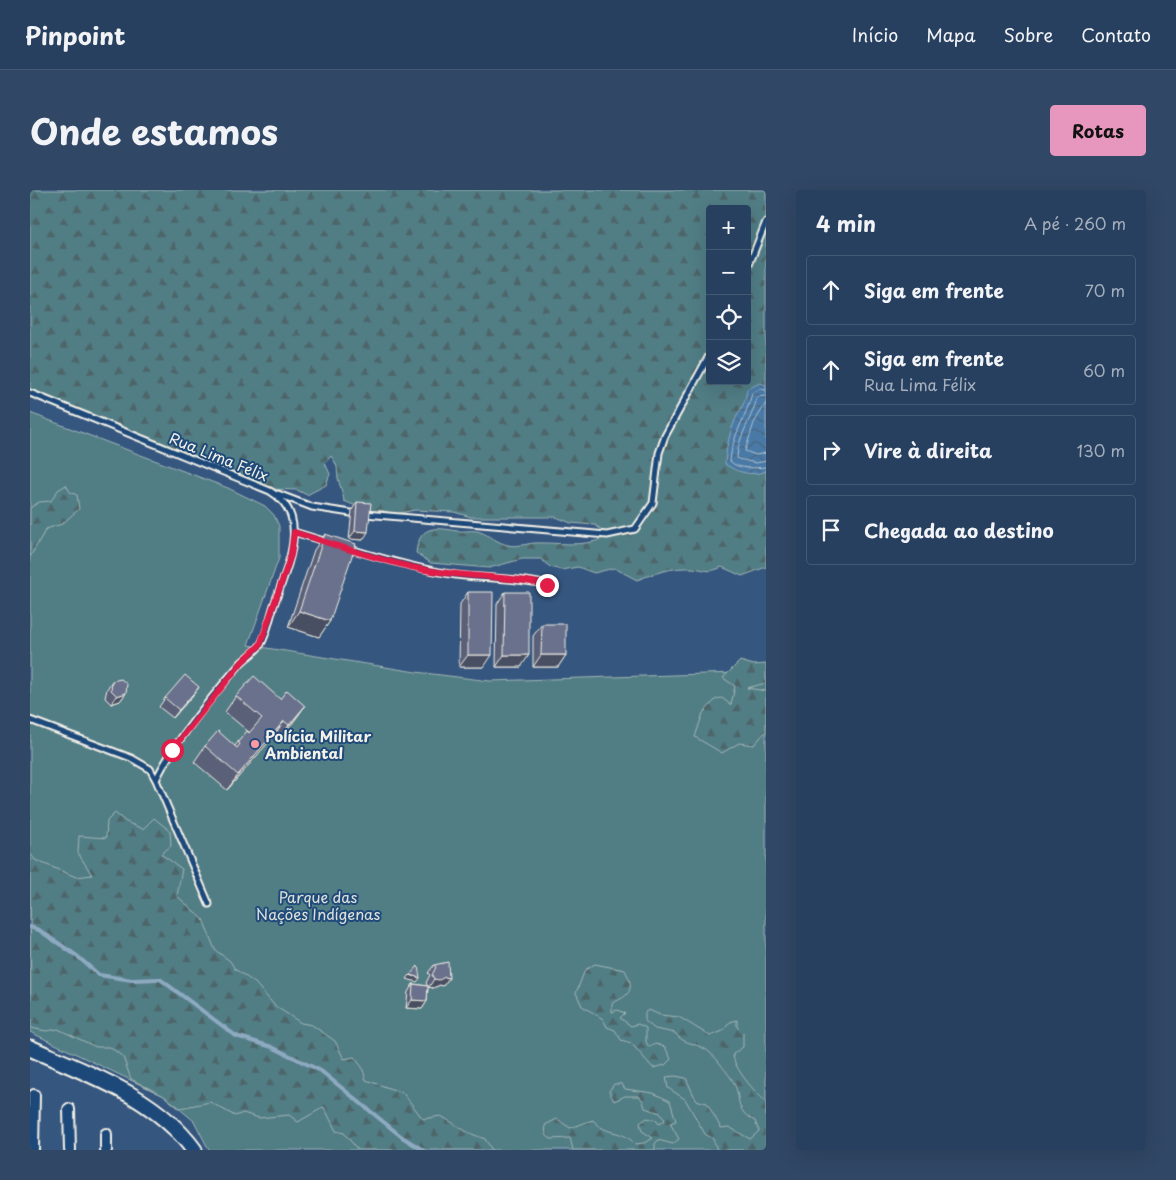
<!DOCTYPE html>
<html lang="pt">
<head>
<meta charset="utf-8">
<style>
	body { margin:0; font-family:"Playpen Sans",sans-serif; background:#304765; color:#f1f3f6 }
	.controls { position:absolute; right:15px; top:15px; display:grid; overflow:hidden; border-radius:5px; box-shadow:0 5px 20px #0002 }
	.controls button { width:45px; height:45px; display:grid; place-items:center; padding:0; border:0; border-bottom:1px solid #445974; background:#28405f; color:#f1f3f6; font:25px sans-serif }
	.stop { position:absolute; width:15px; height:15px; margin:-11px; border:4px solid #e11d48; border-radius:50%; background:#fff }
	.stop.end { background:#e11d48; border-color:#fff; box-shadow:0 1px 5px #0008 }
	.list { margin:0; padding:0; list-style:none }
	h2 { display:flex; justify-content:space-between; align-items:center; height:65px; margin:0; padding:0 20px; font-size:21px }
	h2 small { font-size:16px; font-weight:400; color:#a5afbd }
	.list li { display:grid; grid-template-columns:32px 1fr auto; gap:15px; align-items:center; box-sizing:border-box; height:70px; margin:0 10px 10px; padding:0 10px; border:1px solid #445974; border-radius:5px }
	.list b { display:block; font-size:19px; white-space:nowrap }
	.list p { margin:0; font-size:16px; white-space:nowrap; color:#a5afbd }
	.list em { font-size:16px; font-style:normal; color:#a5afbd }
	.icon { flex:none; width:28px; height:28px; fill:none; stroke:currentColor; stroke-width:2; stroke-linecap:round; stroke-linejoin:round }
	.map { position:relative; flex:none; width:736px; height:960px; overflow:hidden; border-radius:5px }
	header { display:flex; align-items:center; gap:30px; box-sizing:border-box; height:70px; padding:0 25px; background:#28405f; border-bottom:1px solid #445974 }
	header strong { font-size:24px }
	nav { display:flex; gap:28px; margin-inline-start:auto; font-size:18px }
	.intro { display:flex; align-items:center; justify-content:space-between; box-sizing:border-box; height:120px; padding:0 30px }
	h1 { margin:0; font-size:35px }
	.button { padding:12px 22px; border-radius:5px; background:#e797bd; color:#111; font-size:18px; font-weight:700 }
	main { display:flex; gap:30px; padding:0 30px }
	aside { flex:1; background:#28405f; border-radius:5px; box-shadow:0 5px 20px #0002 }
	.map>svg:first-child { display:block }
	.green { fill:#517d85; stroke:#a2b7b6 }
	.forest { fill:url(#forest-firs); stroke:#a2b7b6; fill-rule:evenodd }
	.water { fill:url(#water-waves); stroke:#8eaac1 }
	.lines { fill:none; stroke-linecap:round; stroke-linejoin:round }
	.shore { stroke:#b0c1ce; stroke-width:1 }
	.stream { stroke:#8eaac1; stroke-width:4 }
	.lane-casing { stroke:#f4f1e8; stroke-width:9 }
	.street-casing { stroke:#f4f1e8; stroke-width:14 }
	.secondary-casing { stroke:#f4f1e8; stroke-width:19 }
	.lane { stroke:#1f4a7a; stroke-width:5 }
	.street { stroke:#1f4a7a; stroke-width:10 }
	.secondary { stroke:#1f4a7a; stroke-width:15 }
	.wall { fill:#5a6178; stroke:#f4f1e8 }
	.shaded-wall { fill:#4a4f62; stroke:#f4f1e8 }
	.building { fill:#69718c; stroke:#f4f1e8 }
	.route { stroke:#e11d48; stroke-width:6 }
	.poi-dot { fill:#ff9aa2; stroke:#1f4a7a; stroke-width:2 }
	.labels { text-anchor:middle; dominant-baseline:central; stroke-width:4; stroke-linejoin:round; paint-order:stroke }
	.street-label { font-size:15px; fill:#f4f1e8; stroke:#1f4a7a }
	.poi-label { font-size:15px; font-weight:bold; fill:#f4f1e8; stroke:#1f4a7a; text-anchor:start }
	.park-label { font-size:15px; fill:#dce0d9; stroke:#1f4a7a }
</style>
</head>
<body>
<header>
<strong>Pinpoint</strong>
<nav><a>Início</a><a>Mapa</a><a>Sobre</a><a>Contato</a></nav>
</header>
<div class="intro"><h1>Onde estamos</h1><a class="button">Rotas</a></div>
<main>
<div class="map">
<svg width="736" height="960" viewBox="0 0 736 960">
	<defs>
		<pattern id="forest-firs" width="22" height="20" patternUnits="userSpaceOnUse" patternTransform="scale(1.25)"><rect width="22" height="20" fill="#517d85"/><path d="M5 1l3.5 6h-7zM16 11l3.5 6h-7z" fill="#4d6569"/></pattern>
		<pattern id="water-waves" width="16" height="10" patternUnits="userSpaceOnUse" patternTransform="scale(1.25)"><rect width="16" height="10" fill="#4a7aa7"/><path d="M0 5q4-4 8 0t8 0" fill="none" stroke="#4a647b"/></pattern>
	</defs>
	<rect width="100%" height="100%" fill="#35567f"/>
	<filter id="ink" filterUnits="userSpaceOnUse"><feTurbulence type="fractalNoise" baseFrequency=".02" numOctaves="2"/><feDisplacementMap in="SourceGraphic" scale="10" xChannelSelector="R" yChannelSelector="G"/><feConvolveMatrix kernelMatrix="1 2 1 2 8 2 1 2 1" color-interpolation-filters="sRGB"/></filter>
	<g filter="url(#ink)">
		<!-- green -->
		<path class="green" d="M 0,223 L 198,298 L 235,316 L 244,325 L 249,336 L 249,368 L 218,455 L 386,482 L 460,491 L 736,482 L 736,960 L 179,960 L 164,931 L 134,906 L 0,842 Z"/>
		<!-- forest -->
		<path class="forest" d="M 0,0 L 736,0 L 736,377 L 712,386 L 692,377 C 677,384 676,379 662,378 C 642,377 625,383 607,390 L 584,378 L 564,383 L 548,377 L 531,380 L 520,377 L 511,369 L 492,369 L 459,378 L 401,373 L 386,363 C 389,335 405,337 427,341 C 434,342 443,339 450,342 C 459,345 468,353 478,355 C 486,357 496,354 504,353 C 529,352 557,359 579,345 L 565,335 L 541,333 L 526,327 L 441,327 L 424,322 L 385,320 L 365,324 L 351,320 L 341,322 L 314,311 C 313,304 311,299 309,292 C 305,279 311,280 301,266 L 295,273 L 300,284 L 296,295 L 277,305 L 267,300 L 241,299 L 0,201 ZM 680,19 L 717,19 L 717,191 L 680,191 Z
			M 36,295 L 40,302 L 47,305 L 49,319 L 32,334 L 16,339 L 0,367 L 0,318 L 9,312 L 21,311 L 28,300 Z
			M 710,471 L 724,475 L 736,474 L 736,493 L 717,498 L 736,501 L 736,541 L 724,555 L 709,553 L 692,563 L 665,547 L 673,523 L 686,509 L 692,508 L 701,515 L 705,496 L 693,488 Z
			M 85,623 L 96,632 L 113,639 L 124,628 L 140,641 L 141,656 L 131,664 L 152,679 L 147,706 L 173,729 L 185,760 L 200,771 L 205,779 L 225,793 L 245,816 L 271,833 L 282,835 L 305,851 L 314,869 L 324,867 L 332,877 L 336,890 L 373,903 L 393,929 L 411,926 L 439,943 L 455,949 L 462,960 L 328,960 L 314,943 L 306,941 L 294,917 L 268,932 L 259,925 L 229,928 L 213,923 L 205,926 L 180,912 L 150,918 L 134,906 L 101,889 L 93,867 L 80,857 L 66,857 L 28,839 L 16,841 L 1,838 L 0,663 L 5,670 L 46,687 L 62,685 L 48,663 L 49,646 L 76,648 L 77,631 Z
			M 565,774 L 595,780 C 605,799 601,805 582,813 L 582,822 L 587,820 L 595,823 L 590,828 L 601,836 L 608,834 L 616,838 L 616,852 L 619,857 L 626,854 L 635,857 L 641,869 L 635,875 L 623,878 L 601,853 L 591,850 L 585,840 L 577,837 L 573,829 L 552,816 L 546,803 L 555,780 Z
			M 619,820 L 630,825 L 649,827 L 680,846 L 693,841 L 700,832 L 707,830 L 707,837 L 713,843 L 713,857 L 703,864 C 703,878 725,902 736,912 L 736,960 L 687,960 L 683,949 L 675,944 L 655,909 L 638,898 L 636,887 L 645,886 L 656,888 L 666,910 L 677,913 L 691,938 L 699,937 L 720,949 L 729,941 L 725,931 C 702,920 713,905 701,888 C 695,880 684,864 675,859 C 663,852 653,854 645,843 L 625,839 L 615,831 L 615,822 Z
			M 584,894 L 592,894 L 595,899 L 623,903 L 640,911 L 646,931 L 640,933 L 649,949 L 643,954 L 628,950 L 625,954 L 625,960 L 543,960 L 540,948 L 521,949 L 516,945 L 515,935 L 527,929 L 540,938 L 563,930 C 577,947 591,938 605,954 L 614,953 L 623,948 L 612,941 L 610,933 L 617,928 L 626,930 L 629,934 L 635,930 L 630,923 L 615,918 L 613,911 L 609,906 L 595,906 L 584,911 L 579,901 Z"/>
		<!-- water -->
		<path class="water" d="M 730,193 L 736,195 L 736,281 C 723,287 706,282 695,274 C 696,258 700,239 708,224 C 714,213 715,213 717,199 Z"/>
		<g class="lines">
			<!-- shore -->
			<path class="shore" d="M 736,200 L 730,199 L 722,203 C 717,226 702,245 700,271 C 708,280 725,278 736,277
				M 736,206 L 727,207 C 723,228 708,245 707,267 L 708,269 L 726,273 L 736,271
				M 736,213 L 724,233 L 715,261 L 726,265 L 736,263"/>
			<!-- stream -->
			<path class="stream" d="M 0,737 L 9,740 L 47,766 L 69,785 L 102,790 L 130,789 L 206,846 L 242,857 L 291,881 L 372,947 L 393,960"/>
			<!-- lane casing -->
			<g class="lane-casing">
				<path id="lane" d="M 717,80 L 736,32
					M 0,203 L 240,301 C 283,326 256,379 244,415 C 240,427 237,444 231,454 C 226,462 217,467 211,473 C 184,504 143,553 126,590 L 179,714
					M 248,304 L 282,317 L 321,323
					M 335,324 L 577,345 L 605,339 L 623,313 L 629,263 L 635,246 L 680,164
					M 264,342 L 297,352
					M 317,358 C 353,369 388,379 426,385 C 457,389 487,387 517,395
					M 0,530 L 101,568 L 120,579 L 126,590"/>
			</g>
			<!-- street casing -->
			<g class="street-casing">
				<path id="street" d="M 39,919 L 40,960
					M 3,960 L 4,905
					M 76,960 L 76,944"/>
			</g>
			<!-- secondary casing -->
			<g class="secondary-casing">
				<path id="secondary" d="M 0,858 C 58,884 125,906 164,960"/>
			</g>
			<!-- lane -->
			<use href="#lane" class="lane"/>
			<!-- street -->
			<use href="#street" class="street"/>
			<!-- secondary -->
			<use href="#secondary" class="secondary"/>
		</g>
		<!-- wall -->
		<path class="wall" d="M 327,312 L 333,350 L 319,349 L 322,320 Z
			M 295,344 L 300,431 L 289,447 L 258,437 L 284,360 Z
			M 438,402 L 454,477 L 429,477 L 430,414 Z
			M 475,402 L 491,477 L 466,477 L 467,414 Z
			M 512,434 L 536,465 L 528,477 L 503,477 L 503,446 Z
			M 82,491 L 96,503 L 90,511 L 81,514 L 75,508 L 77,499 Z
			M 169,497 L 163,505 L 143,528 L 129,517 L 135,508 Z
			M 206,506 L 250,509 L 275,516 L 264,531 L 248,551 L 243,547 L 197,600 L 164,572 L 175,556 L 205,556 L 208,552 L 220,543 L 195,522 Z
			M 404,775 L 419,788 L 413,796 L 410,795 L 403,798 L 399,797 L 398,796 L 397,811 L 392,819 L 376,818 L 378,802 L 383,794 L 398,796 L 396,793 L 400,785 L 398,783 Z"/>
		<!-- shaded-wall -->
		<path class="shaded-wall" d="M 325,341 L 338,342 L 333,350 L 319,349 Z
			M 269,421 L 300,431 L 289,447 L 258,437 Z
			M 438,465 L 462,465 L 454,477 L 429,477 Z
			M 474,465 L 499,465 L 491,477 L 466,477 Z
			M 511,465 L 536,465 L 528,477 L 503,477 Z
			M 169,497 L 163,505 L 143,528 L 149,520 Z
			M 96,503 L 90,511 L 81,514 L 87,506 Z
			M 275,516 L 264,531 L 248,551 L 259,535 Z
			M 254,531 L 243,547 L 197,600 L 208,585 Z
			M 380,785 L 390,788 L 387,792 L 377,789 Z
			M 415,787 L 419,788 L 413,796 L 410,795 L 403,798 L 399,797 L 404,789 Z
			M 382,810 L 397,811 L 392,819 L 376,818 Z"/>
		<!-- building -->
		<path class="building" d="M 327,312 L 341,313 L 338,342 L 325,341 Z
			M 295,344 L 326,354 L 300,431 L 269,421 Z
			M 438,402 L 463,402 L 462,465 L 438,465 Z
			M 475,402 L 499,402 L 499,465 L 474,465 Z
			M 512,434 L 536,434 L 536,465 L 511,465 Z
			M 155,485 L 169,497 L 149,520 L 135,508 Z
			M 224,486 L 250,509 L 257,500 L 275,516 L 259,535 L 254,531 L 208,585 L 175,556 L 188,541 L 207,558 L 210,554 L 208,552 L 217,541 L 219,543 L 232,528 L 206,506 Z
			M 91,489 L 97,494 L 96,503 L 87,506 L 81,500 L 82,491 Z
			M 418,772 L 419,788 L 415,787 L 409,790 L 404,789 L 402,785 L 406,777 L 404,775 Z
			M 388,776 L 390,788 L 380,785 Z
			M 383,794 L 398,796 L 397,811 L 382,810 Z"/>
	</g>
	<g class="lines" filter="url(#ink)">
		<!-- route -->
		<path class="route" d="M 142,560 L 212,472 L 230,455 L 261,365 L 264,342 C 303,354 342,368 381,377 C 426,388 473,384 517,395"/>
	</g>
	<!-- markers -->
	<circle class="poi-dot" cx="225" cy="554" r="5"/>
	<g class="labels">
		<!-- street labels -->
		<g class="street-label">
			<text transform="translate(189 266) rotate(22)">Rua Lima Félix</text>
		</g>
		<!-- poi labels -->
		<g class="poi-label">
			<text x="235" y="545">Polícia Militar<tspan x="235" dy="17">Ambiental</tspan></text>
		</g>
		<!-- park labels -->
		<g class="park-label">
			<text x="288" y="706">Parque das<tspan x="288" dy="17">Nações Indígenas</tspan></text>
		</g>
	</g>
</svg>
<div class="controls">
<button>+</button>
<button>−</button>
<button><svg class="icon" aria-label="locate" viewBox="0 0 24 24"><circle cx="12" cy="12" r="6"/><path d="M12 2v4M12 18v4M2 12h4M18 12h4"/></svg></button>
<button><svg class="icon" aria-label="layers" viewBox="0 0 24 24"><path d="M12 4l9 5-9 5-9-5zM3 14l9 5 9-5"/></svg></button>
</div>
<div class="stop" style="left:142px;top:560px"></div>
<div class="stop end" style="left:517px;top:395px"></div>
</div>
<aside>
<h2>4 min<small>A pé · 260 m</small></h2>
<ul class="list">
<li><svg class="icon" aria-label="ahead" viewBox="0 0 24 24"><path d="M12 20V5M6 11l6-6 6 6"/></svg><div><b>Siga em frente</b></div><em>70 m</em></li>
<li><svg class="icon" aria-label="ahead" viewBox="0 0 24 24"><path d="M12 20V5M6 11l6-6 6 6"/></svg><div><b>Siga em frente</b><p>Rua Lima Félix</p></div><em>60 m</em></li>
<li><svg class="icon" aria-label="right" viewBox="0 0 24 24"><path d="M7 20v-9h11M14 6l5 5-5 5"/></svg><div><b>Vire à direita</b></div><em>130 m</em></li>
<li><svg class="icon" aria-label="arrive" viewBox="0 0 24 24"><path d="M6 21V4h12l-3 4 3 4H6"/></svg><div><b>Chegada ao destino</b></div></li>
</ul>
</aside>
</main>
</body>
</html>
